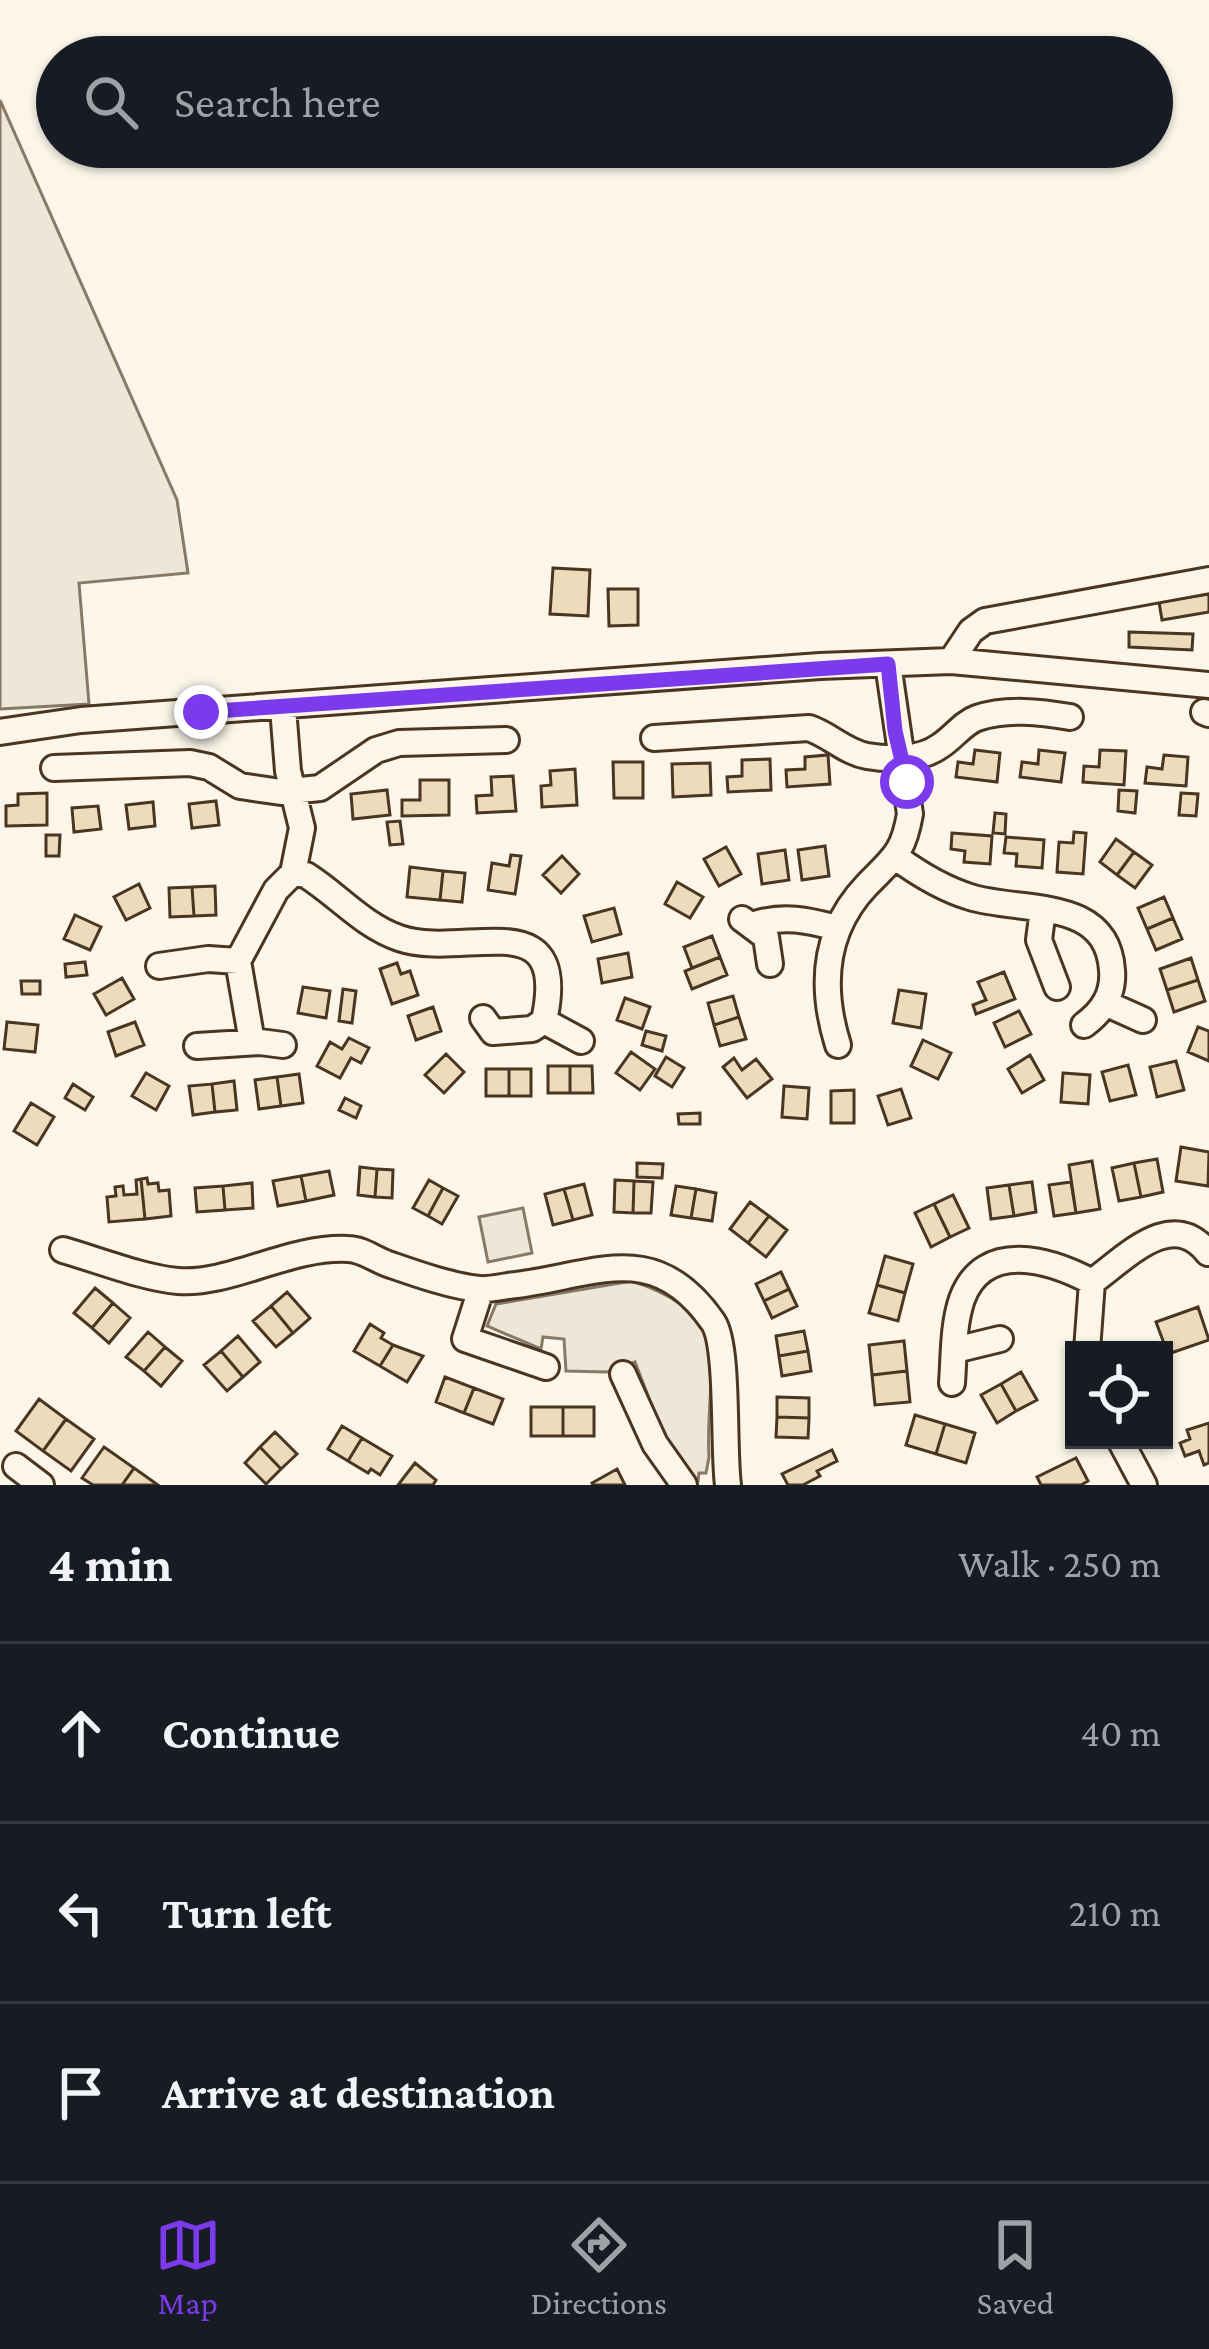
<!DOCTYPE html>
<html lang="en">
<head>
<meta charset="utf-8">
<style>
	body { margin:0; font-family:"Crimson Pro",serif; background:#242831; color:#f1f3f6 }
	.controls { position:absolute; right:36px; bottom:36px; display:grid; overflow:hidden; border-radius:0px; box-shadow:0 3px 9px #0004 }
	.controls button { width:108px; height:108px; display:grid; place-items:center; padding:0; border:0; border-bottom:3px solid #363941; background:#171b24; color:#f1f3f6; font:60px sans-serif }
	.stop { position:absolute; width:36px; height:36px; margin:-27px; border:9px solid #7c3aed; border-radius:50%; background:#fff }
	.stop.end { background:#7c3aed; border-color:#fff; box-shadow:0 3px 12px #0008 }
	.list { margin:0; padding:0; list-style:none }
	h2 { display:flex; justify-content:space-between; align-items:center; height:156px; margin:0; padding:0 48px; font-size:51px }
	h2 small { font-size:39px; font-weight:400; color:#9ea1a6 }
	.list li { display:grid; grid-template-columns:78px 1fr auto; gap:36px; align-items:center; box-sizing:border-box; height:180px; padding:0 48px; border-top:3px solid #363941 }
	.list b { display:block; font-size:45px; white-space:nowrap }
	.list em { font-size:39px; font-style:normal; color:#9ea1a6 }
	.icon { flex:none; width:66px; height:66px; fill:none; stroke:currentColor; stroke-width:2; stroke-linecap:round; stroke-linejoin:round }
	.map { position:relative; flex:none; width:1209px; height:1485px; overflow:hidden }
	.search { position:absolute; background:#171b24; box-shadow:0 3px 9px #0004; left:36px; right:36px; top:36px; height:132px; display:flex; align-items:center; gap:30px; box-sizing:border-box; padding:0 42px; border-radius:66px; color:#9ea1a6; font-size:45px }
	.sheet { height:696px; background:#171b24 }
	nav { display:flex; justify-content:space-around; align-items:center; box-sizing:border-box; height:168px; border-top:3px solid #363941; background:#171b24; font-size:33px; color:#9ea1a6 }
	nav a { display:grid; justify-items:center; gap:6px }
	nav .on { color:#7c3aed }
	.map>svg:first-child { display:block }
	.green { fill:#ede6d9; stroke:#887966; stroke-width:3 }
	.building { fill:#ecdcbc; stroke:#4a3520; stroke-width:3 }
	.lines { fill:none; stroke-linecap:round; stroke-linejoin:round }
	.minor-casing { stroke:#4a3520; stroke-width:30 }
	.minor { stroke:#fbf6e9; stroke-width:24 }
	.route { stroke:#7c3aed; stroke-width:15 }
</style>
</head>
<body>
<div class="map">
<svg width="1209" height="1485" viewBox="0 0 1209 1485">
	<rect width="100%" height="100%" fill="#fbf6e9"/>
	<!-- green -->
	<path class="green" d="M 0,100 L 177,500 L 188,573 L 79,583 L 89,704 L 0,709 Z
		M 523,1208 L 532,1253 L 488,1262 L 479,1217 Z
		M 632,1281 C 741,1317 704,1369 709,1457 L 706,1473 L 699,1473 L 698,1481 L 690,1478 L 660,1427 L 635,1362 L 607,1372 L 566,1371 L 564,1339 L 543,1337 L 541,1349 L 487,1326 L 496,1304 Z"/>
	<!-- building -->
	<path class="building" d="M 553,568 L 590,570 L 588,616 L 550,614 Z
		M 608,589 L 638,589 L 638,625 L 609,626 Z
		M 1209,594 L 1209,612 L 1162,620 L 1159,602 Z
		M 1129,632 L 1193,634 L 1192,650 L 1129,647 Z
		M 975,750 L 1000,753 L 997,782 L 956,777 L 958,762 L 973,764 Z
		M 1039,750 L 1065,753 L 1061,782 L 1020,777 L 1022,762 L 1038,764 Z
		M 1100,750 L 1126,751 L 1124,785 L 1083,782 L 1084,766 L 1099,767 Z
		M 828,755 L 830,784 L 787,787 L 786,770 L 805,769 L 805,757 Z
		M 1164,755 L 1188,757 L 1186,786 L 1145,783 L 1147,767 L 1162,769 Z
		M 770,759 L 771,790 L 728,792 L 727,777 L 742,776 L 742,760 Z
		M 613,762 L 643,762 L 643,798 L 614,798 Z
		M 710,763 L 711,795 L 673,797 L 672,764 Z
		M 575,769 L 577,805 L 542,807 L 541,786 L 551,785 L 550,771 Z
		M 513,776 L 516,811 L 477,813 L 476,796 L 492,795 L 491,777 Z
		M 420,780 L 449,780 L 449,815 L 402,816 L 402,800 L 420,800 Z
		M 387,790 L 390,815 L 353,819 L 351,794 Z
		M 1119,790 L 1137,791 L 1135,813 L 1118,811 Z
		M 47,793 L 47,825 L 6,826 L 6,806 L 18,805 L 18,794 Z
		M 1181,793 L 1198,794 L 1196,816 L 1179,815 Z
		M 216,801 L 219,825 L 192,828 L 189,804 Z
		M 153,802 L 155,826 L 129,829 L 126,805 Z
		M 98,806 L 101,829 L 74,832 L 72,808 Z
		M 995,813 L 1006,814 L 1005,834 L 993,833 Z
		M 400,821 L 403,844 L 390,845 L 387,822 Z
		M 1074,832 L 1086,833 L 1083,874 L 1057,872 L 1059,842 L 1073,843 Z
		M 952,833 L 992,836 L 990,864 L 964,862 L 965,851 L 951,849 Z
		M 46,835 L 60,835 L 59,856 L 46,856 Z
		M 1006,837 L 1044,840 L 1042,868 L 1016,866 L 1017,854 L 1004,853 Z
		M 1116,839 L 1134,852 L 1117,875 L 1100,862 Z
		M 825,846 L 829,876 L 802,880 L 798,850 Z
		M 726,847 L 741,874 L 719,886 L 704,859 Z
		M 785,850 L 789,880 L 762,884 L 758,854 Z
		M 1134,852 L 1152,865 L 1135,888 L 1117,875 Z
		M 511,855 L 521,856 L 515,894 L 488,890 L 492,863 L 509,866 Z
		M 562,856 L 579,874 L 561,893 L 543,875 Z
		M 410,867 L 443,871 L 440,900 L 407,897 Z
		M 443,871 L 465,873 L 462,902 L 440,900 Z
		M 677,882 L 703,897 L 690,918 L 665,904 Z
		M 139,884 L 150,908 L 126,920 L 114,897 Z
		M 215,886 L 216,915 L 194,916 L 192,887 Z
		M 192,887 L 194,916 L 170,917 L 169,888 Z
		M 1164,897 L 1173,918 L 1147,929 L 1138,908 Z
		M 614,908 L 621,934 L 592,942 L 584,916 Z
		M 75,915 L 101,927 L 90,950 L 64,939 Z
		M 1173,918 L 1182,939 L 1156,950 L 1147,929 Z
		M 712,936 L 720,957 L 692,968 L 684,947 Z
		M 628,953 L 632,977 L 602,983 L 598,959 Z
		M 720,957 L 727,975 L 692,989 L 685,971 Z
		M 1191,958 L 1198,980 L 1167,990 L 1160,969 Z
		M 85,962 L 87,975 L 66,977 L 65,964 Z
		M 397,963 L 401,974 L 410,971 L 418,995 L 392,1004 L 380,969 Z
		M 1004,972 L 1015,999 L 976,1014 L 973,1005 L 986,1000 L 978,982 Z
		M 122,978 L 134,999 L 106,1015 L 94,994 Z
		M 1198,980 L 1205,1001 L 1174,1012 L 1167,990 Z
		M 21,981 L 40,981 L 40,994 L 22,994 Z
		M 303,987 L 330,991 L 326,1018 L 298,1013 Z
		M 343,989 L 356,991 L 352,1023 L 339,1021 Z
		M 899,990 L 926,994 L 921,1028 L 893,1023 Z
		M 733,996 L 739,1017 L 714,1025 L 708,1003 Z
		M 625,998 L 650,1007 L 642,1029 L 617,1020 Z
		M 433,1007 L 441,1031 L 416,1040 L 408,1016 Z
		M 1019,1011 L 1031,1034 L 1005,1047 L 994,1023 Z
		M 739,1017 L 746,1039 L 720,1046 L 714,1025 Z
		M 7,1022 L 38,1025 L 35,1052 L 4,1049 Z
		M 135,1022 L 144,1045 L 116,1056 L 108,1032 Z
		M 1198,1027 L 1209,1031 L 1209,1061 L 1188,1052 Z
		M 646,1031 L 666,1036 L 662,1051 L 642,1045 Z
		M 349,1038 L 369,1048 L 361,1063 L 351,1058 L 340,1078 L 317,1066 L 330,1042 L 342,1049 Z
		M 923,1040 L 951,1053 L 938,1079 L 911,1066 Z
		M 631,1052 L 655,1069 L 640,1090 L 616,1073 Z
		M 446,1054 L 464,1072 L 444,1093 L 425,1075 Z
		M 1030,1055 L 1044,1080 L 1022,1093 L 1008,1069 Z
		M 666,1057 L 684,1068 L 672,1087 L 655,1076 Z
		M 734,1058 L 742,1070 L 756,1059 L 772,1079 L 747,1098 L 723,1067 Z
		M 1176,1061 L 1184,1090 L 1157,1097 L 1150,1067 Z
		M 1128,1065 L 1136,1095 L 1110,1101 L 1102,1072 Z
		M 548,1066 L 570,1066 L 570,1093 L 548,1093 Z
		M 570,1066 L 592,1066 L 593,1093 L 570,1093 Z
		M 486,1069 L 509,1069 L 509,1096 L 486,1096 Z
		M 509,1069 L 531,1069 L 531,1096 L 509,1096 Z
		M 146,1073 L 169,1086 L 156,1110 L 132,1096 Z
		M 1063,1073 L 1090,1075 L 1088,1104 L 1061,1102 Z
		M 299,1074 L 303,1103 L 281,1106 L 277,1077 Z
		M 277,1077 L 281,1106 L 259,1109 L 255,1080 Z
		M 234,1081 L 237,1110 L 215,1112 L 212,1084 Z
		M 73,1084 L 93,1097 L 85,1110 L 65,1098 Z
		M 212,1084 L 215,1112 L 193,1115 L 189,1086 Z
		M 784,1086 L 809,1088 L 807,1119 L 782,1117 Z
		M 901,1089 L 911,1118 L 888,1125 L 878,1096 Z
		M 854,1090 L 854,1123 L 831,1123 L 831,1091 Z
		M 345,1098 L 361,1106 L 356,1118 L 339,1110 Z
		M 31,1103 L 54,1117 L 37,1145 L 14,1131 Z
		M 700,1113 L 700,1124 L 679,1124 L 678,1114 Z
		M 1181,1147 L 1209,1152 L 1208,1186 L 1176,1181 Z
		M 1157,1159 L 1163,1192 L 1141,1197 L 1134,1163 Z
		M 1092,1161 L 1100,1209 L 1076,1213 L 1069,1165 Z
		M 637,1163 L 663,1164 L 662,1178 L 637,1177 Z
		M 1134,1163 L 1141,1197 L 1119,1201 L 1112,1168 Z
		M 360,1167 L 377,1169 L 375,1197 L 358,1195 Z
		M 377,1169 L 393,1170 L 392,1198 L 375,1197 Z
		M 329,1171 L 334,1195 L 306,1201 L 301,1176 Z
		M 301,1176 L 306,1201 L 278,1206 L 273,1181 Z
		M 147,1178 L 148,1184 L 158,1183 L 159,1191 L 169,1190 L 171,1216 L 145,1219 L 141,1179 Z
		M 141,1179 L 145,1219 L 109,1222 L 107,1197 L 116,1196 L 115,1187 L 123,1186 L 124,1195 L 137,1194 L 136,1180 Z
		M 429,1180 L 443,1188 L 428,1216 L 413,1208 Z
		M 615,1180 L 634,1181 L 633,1213 L 614,1212 Z
		M 634,1181 L 653,1182 L 651,1213 L 633,1213 Z
		M 1032,1182 L 1036,1212 L 1014,1216 L 1009,1185 Z
		M 1071,1182 L 1076,1213 L 1054,1216 L 1049,1185 Z
		M 252,1183 L 253,1208 L 225,1210 L 223,1186 Z
		M 584,1184 L 592,1215 L 573,1220 L 564,1189 Z
		M 1009,1185 L 1014,1216 L 991,1219 L 987,1188 Z
		M 223,1186 L 225,1210 L 197,1212 L 195,1188 Z
		M 676,1186 L 696,1189 L 691,1218 L 671,1215 Z
		M 443,1188 L 458,1196 L 442,1224 L 428,1216 Z
		M 564,1189 L 573,1220 L 553,1225 L 545,1194 Z
		M 696,1189 L 716,1193 L 712,1221 L 691,1218 Z
		M 953,1195 L 969,1228 L 950,1237 L 934,1204 Z
		M 750,1202 L 769,1216 L 748,1243 L 730,1229 Z
		M 934,1204 L 950,1237 L 931,1247 L 915,1213 Z
		M 769,1216 L 787,1230 L 766,1257 L 748,1243 Z
		M 885,1256 L 913,1264 L 905,1293 L 877,1285 Z
		M 781,1272 L 789,1289 L 764,1301 L 756,1284 Z
		M 877,1285 L 905,1293 L 898,1321 L 869,1313 Z
		M 95,1288 L 113,1303 L 92,1328 L 74,1313 Z
		M 789,1289 L 797,1306 L 772,1318 L 764,1301 Z
		M 287,1292 L 310,1318 L 293,1333 L 271,1306 Z
		M 113,1303 L 130,1318 L 109,1343 L 92,1328 Z
		M 271,1306 L 293,1333 L 276,1347 L 253,1321 Z
		M 1198,1307 L 1209,1340 L 1168,1354 L 1156,1322 Z
		M 370,1324 L 384,1333 L 381,1338 L 393,1345 L 380,1366 L 354,1351 Z
		M 804,1331 L 808,1351 L 779,1356 L 776,1336 Z
		M 148,1332 L 165,1347 L 144,1371 L 126,1357 Z
		M 238,1336 L 260,1362 L 243,1377 L 221,1351 Z
		M 904,1341 L 907,1371 L 872,1375 L 869,1345 Z
		M 393,1345 L 423,1356 L 407,1382 L 380,1366 Z
		M 165,1347 L 182,1361 L 161,1386 L 144,1371 Z
		M 221,1351 L 243,1377 L 227,1391 L 204,1365 Z
		M 808,1351 L 811,1371 L 782,1376 L 779,1356 Z
		M 907,1371 L 910,1402 L 875,1405 L 872,1375 Z
		M 1021,1372 L 1037,1400 L 1016,1411 L 1001,1384 Z
		M 445,1377 L 474,1388 L 464,1413 L 436,1402 Z
		M 1001,1384 L 1016,1411 L 997,1423 L 981,1395 Z
		M 474,1388 L 503,1399 L 493,1424 L 464,1413 Z
		M 777,1397 L 809,1398 L 809,1418 L 777,1417 Z
		M 39,1399 L 66,1419 L 43,1451 L 16,1431 Z
		M 531,1407 L 563,1407 L 563,1436 L 531,1436 Z
		M 563,1407 L 594,1407 L 594,1436 L 563,1436 Z
		M 915,1415 L 945,1424 L 936,1454 L 906,1445 Z
		M 777,1417 L 809,1418 L 808,1438 L 776,1437 Z
		M 66,1419 L 94,1439 L 71,1471 L 43,1451 Z
		M 1209,1423 L 1209,1463 L 1204,1465 L 1199,1451 L 1185,1456 L 1180,1443 L 1190,1439 L 1187,1430 Z
		M 945,1424 L 975,1433 L 966,1463 L 936,1454 Z
		M 342,1426 L 362,1438 L 348,1461 L 328,1449 Z
		M 275,1432 L 297,1454 L 281,1469 L 260,1447 Z
		M 362,1438 L 392,1456 L 380,1475 L 371,1469 L 368,1473 L 348,1461 Z
		M 104,1447 L 134,1468 L 122,1485 L 93,1485 L 82,1478 Z
		M 260,1447 L 281,1469 L 266,1484 L 245,1463 Z
		M 832,1450 L 837,1461 L 817,1471 L 820,1476 L 803,1485 L 788,1485 L 782,1474 Z
		M 1076,1458 L 1088,1481 L 1081,1485 L 1041,1485 L 1037,1477 Z
		M 415,1463 L 436,1480 L 433,1485 L 398,1485 Z
		M 134,1468 L 158,1485 L 122,1485 Z
		M 617,1469 L 625,1485 L 593,1485 L 592,1483 Z"/>
	<g class="lines">
		<!-- minor casing -->
		<g class="minor-casing">
			<path id="minor" d="M 951,661 L 971,631 L 985,621 L 1209,580
				M 283,708 L 288,771 L 302,828 L 293,873
				M 1204,712 L 1209,714
				M 0,732 L 81,720 L 820,666 L 951,661 L 1209,685
				M 654,738 L 809,728 C 830,735 845,752 867,756 C 890,760 921,760 940,746 C 953,738 963,723 977,718 C 1007,708 1041,712 1070,717
				M 54,768 L 190,763 L 209,767 L 240,786 L 281,792 L 320,788 L 376,750 L 399,743 L 506,740
				M 897,858 C 919,874 944,889 970,897 C 1021,913 1107,896 1112,970 C 1114,994 1103,1011 1084,1025
				M 1043,909 L 1039,940 L 1057,987
				M 742,919 L 766,937 L 770,964
				M 755,924 C 784,915 807,920 837,928
				M 159,966 L 208,959 L 238,961
				M 1105,1003 L 1143,1020
				M 544,1021 L 581,1041
				M 252,1042 L 238,961 L 276,890 L 293,873 L 306,875 C 338,895 362,925 399,938 C 464,961 571,898 544,1021 L 532,1029 L 493,1032 L 483,1018
				M 838,1045 C 820,987 823,931 867,885 C 893,858 903,854 910,814 L 888,664
				M 197,1046 L 260,1042 L 283,1045
				M 63,1250 C 98,1260 143,1278 178,1281 C 231,1285 289,1246 348,1249 C 363,1249 377,1261 391,1265 C 417,1274 451,1286 479,1289 C 491,1290 504,1286 516,1285 C 596,1275 655,1238 713,1322 C 729,1345 723,1449 728,1485
				M 1092,1282 C 1127,1257 1172,1207 1208,1253
				M 481,1289 L 465,1339 L 546,1367
				M 955,1350 L 1000,1339
				M 623,1374 L 655,1444 L 684,1485
				M 952,1383 C 954,1356 953,1325 962,1299 C 984,1239 1051,1260 1092,1282 L 1087,1350
				M 1120,1440 L 1144,1485
				M 16,1466 L 41,1485"/>
		</g>
		<!-- minor -->
		<use href="#minor" class="minor"/>
	</g>
	<g class="lines">
		<!-- route -->
		<path class="route" d="M 201,712 L 888,664 L 895,731 L 907,782"/>
	</g>
</svg>
<div class="controls">
<button><svg class="icon" aria-label="locate" viewBox="0 0 24 24"><circle cx="12" cy="12" r="6"/><path d="M12 2v4M12 18v4M2 12h4M18 12h4"/></svg></button>
</div>
<div class="stop" style="left:907px;top:782px"></div>
<div class="stop end" style="left:201px;top:712px"></div>
<div class="search"><svg class="icon" aria-label="search" viewBox="0 0 24 24"><circle cx="10" cy="10" r="6"/><path d="M15 15l6 6"/></svg>Search here</div>
</div>
<section class="sheet">
<h2>4 min<small>Walk · 250 m</small></h2>
<ul class="list">
<li><svg class="icon" aria-label="ahead" viewBox="0 0 24 24"><path d="M12 20V5M6 11l6-6 6 6"/></svg><div><b>Continue</b></div><em>40 m</em></li>
<li><svg class="icon" aria-label="left" viewBox="0 0 24 24"><path d="M17 20v-9H6M10 6l-5 5 5 5"/></svg><div><b>Turn left</b></div><em>210 m</em></li>
<li><svg class="icon" aria-label="arrive" viewBox="0 0 24 24"><path d="M6 21V4h12l-3 4 3 4H6"/></svg><div><b>Arrive at destination</b></div></li>
</ul>
</section>
<nav>
<a class="on"><svg class="icon" aria-label="map" viewBox="0 0 24 24"><path d="M3 6l6-2 6 2 6-2v14l-6 2-6-2-6 2zM9 4v14M15 6v14"/></svg>Map</a>
<a><svg class="icon" aria-label="directions" viewBox="0 0 24 24"><path d="M12 3l9 9-9 9-9-9zM9 14v-3h6M13 9l2 2-2 2"/></svg>Directions</a>
<a><svg class="icon" aria-label="saved" viewBox="0 0 24 24"><path d="M7 4h10v16l-5-4-5 4z"/></svg>Saved</a>
</nav>
</body>
</html>
